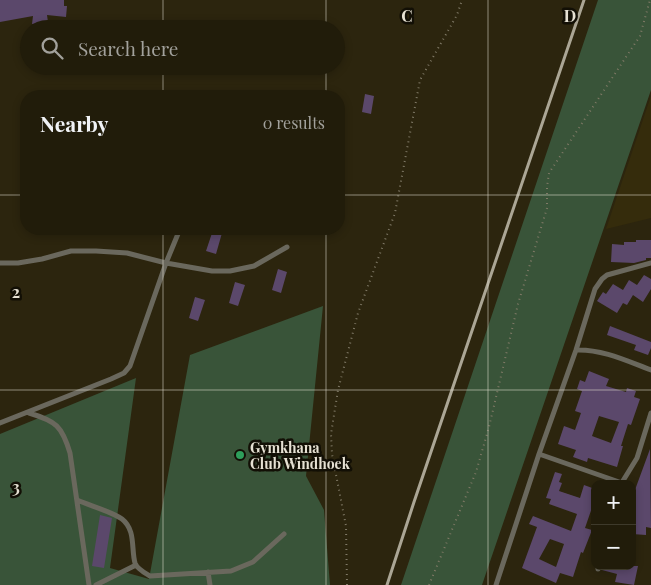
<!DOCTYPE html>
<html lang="en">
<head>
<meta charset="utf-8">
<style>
	body { margin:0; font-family:"Playfair Display",serif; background:#2d2918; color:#f1f3f6 }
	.controls { position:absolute; right:15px; bottom:15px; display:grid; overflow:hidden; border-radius:10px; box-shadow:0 2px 8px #0003 }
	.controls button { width:45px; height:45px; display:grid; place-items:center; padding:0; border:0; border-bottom:1px solid #3e3a2b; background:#211c0a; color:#f1f3f6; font:25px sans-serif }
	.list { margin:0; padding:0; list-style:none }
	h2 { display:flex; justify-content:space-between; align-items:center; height:65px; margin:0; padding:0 20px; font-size:21px }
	h2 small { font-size:16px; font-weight:400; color:#a2a19c }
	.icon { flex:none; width:28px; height:28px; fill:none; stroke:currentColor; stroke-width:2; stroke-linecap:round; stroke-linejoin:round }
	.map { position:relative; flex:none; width:651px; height:585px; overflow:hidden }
	.search { position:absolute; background:#211c0a; box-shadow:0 2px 8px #0003; left:20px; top:20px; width:325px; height:55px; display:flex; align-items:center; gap:12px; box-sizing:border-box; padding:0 18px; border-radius:28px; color:#a2a19c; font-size:19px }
	.panel { position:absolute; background:#211c0a; box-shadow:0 2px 8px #0003; left:20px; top:90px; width:325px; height:145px; border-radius:20px }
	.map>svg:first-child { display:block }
	.built { fill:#352c0c }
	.green { fill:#395439 }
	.building { fill:#5b486b; fill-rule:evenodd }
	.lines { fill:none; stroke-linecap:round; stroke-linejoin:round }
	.path { stroke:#807a67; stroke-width:2; stroke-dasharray:1 4; stroke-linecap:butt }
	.lane { stroke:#6a685d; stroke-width:5 }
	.rail { stroke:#aba695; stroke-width:3 }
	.grid { fill:none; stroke:#e6e1d3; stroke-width:1; stroke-opacity:0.55 }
	.leisure-dot { fill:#2e9e5b; stroke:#120f05; stroke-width:2 }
	.labels { text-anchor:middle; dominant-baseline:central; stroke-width:5; stroke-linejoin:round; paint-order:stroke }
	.poi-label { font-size:14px; font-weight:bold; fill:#e6e1d3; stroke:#120f05; text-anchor:start }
	.grid-label { font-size:16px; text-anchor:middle; font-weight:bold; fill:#e6e1d3; stroke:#120f05; stroke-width:5; stroke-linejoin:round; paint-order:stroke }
</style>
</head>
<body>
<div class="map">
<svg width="651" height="585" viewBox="0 0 651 585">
	<rect width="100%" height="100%" fill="#2c250e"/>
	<!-- built -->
	<path class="built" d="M 651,96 L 651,218 L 606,229 Z"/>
	<!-- green -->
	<path class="green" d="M 598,0 L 651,0 L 651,90 L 482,585 L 401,585 Z
		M 323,306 L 306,476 L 324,510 L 330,585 L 0,585 L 0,434 L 136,378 L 110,568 L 149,579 L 190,355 Z"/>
	<!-- building -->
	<path class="building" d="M 0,0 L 64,0 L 64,6 L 67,6 L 66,17 L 47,15 L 48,22 L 32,24 L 33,16 L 0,22 Z
		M 365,94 L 374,96 L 371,114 L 362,112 Z
		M 213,230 L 222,233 L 216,254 L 206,251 Z
		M 636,240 L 651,240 L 651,258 L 646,258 L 646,260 L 634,263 L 611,262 L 612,244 L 624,245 L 624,242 L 636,242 Z
		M 278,269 L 287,272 L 281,293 L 272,290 Z
		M 644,275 L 651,279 L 651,289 L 643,302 L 633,295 L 627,305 L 623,303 L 617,313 L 597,301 L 603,292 L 606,294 L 613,284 L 623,290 L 629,280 L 637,285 Z
		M 235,282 L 245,285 L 238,306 L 229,303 Z
		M 195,297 L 205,300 L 198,321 L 189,318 Z
		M 610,326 L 651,342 L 651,348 L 648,355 L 634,350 L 636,345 L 607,335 Z
		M 589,371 L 609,379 L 606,386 L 626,392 L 627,388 L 636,391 L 634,397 L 640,399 L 631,425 L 628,424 L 621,446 L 623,446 L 617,467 L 588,458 L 587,462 L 573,457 L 576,450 L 558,444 L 564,426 L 575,430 L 581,413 L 575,411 L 582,391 L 577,389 L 580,380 L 585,382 ZM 599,416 L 619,422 L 611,443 L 592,436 Z
		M 650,449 L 651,528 L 646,527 L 646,535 L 632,534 L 632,498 Z
		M 555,472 L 562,474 L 559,482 L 562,483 L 559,491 L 580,498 L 584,485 L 595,489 L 595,499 L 585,528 L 592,530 L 583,553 L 581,552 L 573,577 L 560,573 L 556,583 L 522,568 L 537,527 L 529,524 L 533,516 L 571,531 L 577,514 L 549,504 L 551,499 L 546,498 ZM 550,539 L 564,544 L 556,567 L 539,559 Z
		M 100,515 L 112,518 L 104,568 L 92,566 Z
		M 602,566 L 638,566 L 634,585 L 615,582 L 617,574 L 602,570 Z"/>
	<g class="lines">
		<!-- path -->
		<path class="path" d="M 347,585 L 346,526 L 332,454 L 331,434 L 338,390 L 358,313 L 395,213 L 420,80 L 457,15 L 462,0
			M 429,585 L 476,472 L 489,427 L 518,304 L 547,208 L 547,187 L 549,173 L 640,36 L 650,0"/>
		<!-- lane -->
		<path class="lane" d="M 0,263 L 18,263 L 42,259 L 71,251 L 96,251 L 127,253 L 166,263 L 212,271 L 230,271 L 254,266 L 287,247
			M 576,350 C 602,349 627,361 651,370
			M 29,413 C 56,421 62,426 70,453 L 89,585
			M 0,423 L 111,379 L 124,373 L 130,366 L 166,263 L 180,229
			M 539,454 L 622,483
			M 621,484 L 637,458 L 651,413
			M 77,500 C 88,505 113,512 122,519 C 136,530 131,549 135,563 C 137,569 145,573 150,576 L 231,571 L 253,562 L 284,534
			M 598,569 L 598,566
			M 208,572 L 210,585
			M 96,585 L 136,565
			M 496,585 L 539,454 L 576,350 L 595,289 L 602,279 L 607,275 L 651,263"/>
		<!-- rail -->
		<path class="rail" d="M 387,585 L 414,502 L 584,0"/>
	</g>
	<!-- grid -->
	<path class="grid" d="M 163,0 L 163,29M 326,0 L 326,29M 488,0 L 488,585M 163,66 L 163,96M 326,66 L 326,96M 0,195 L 26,195M 339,195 L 651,195M 163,229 L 163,585M 326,229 L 326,585M 0,390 L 651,390"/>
	<!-- markers -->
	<circle class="leisure-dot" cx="240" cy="455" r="5"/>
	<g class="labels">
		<!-- poi labels -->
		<g class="poi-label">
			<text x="250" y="447">Gymkhana<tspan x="250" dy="16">Club Windhoek</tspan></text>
		</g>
	</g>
	<g class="grid-label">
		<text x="407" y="22">C</text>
		<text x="570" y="22">D</text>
		<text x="16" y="298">2</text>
		<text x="16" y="493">3</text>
	</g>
</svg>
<div class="controls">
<button>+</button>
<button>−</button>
</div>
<div class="search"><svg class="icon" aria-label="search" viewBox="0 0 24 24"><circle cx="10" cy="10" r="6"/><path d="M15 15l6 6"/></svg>Search here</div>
<section class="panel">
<h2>Nearby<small>0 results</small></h2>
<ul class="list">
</ul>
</section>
</div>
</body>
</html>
